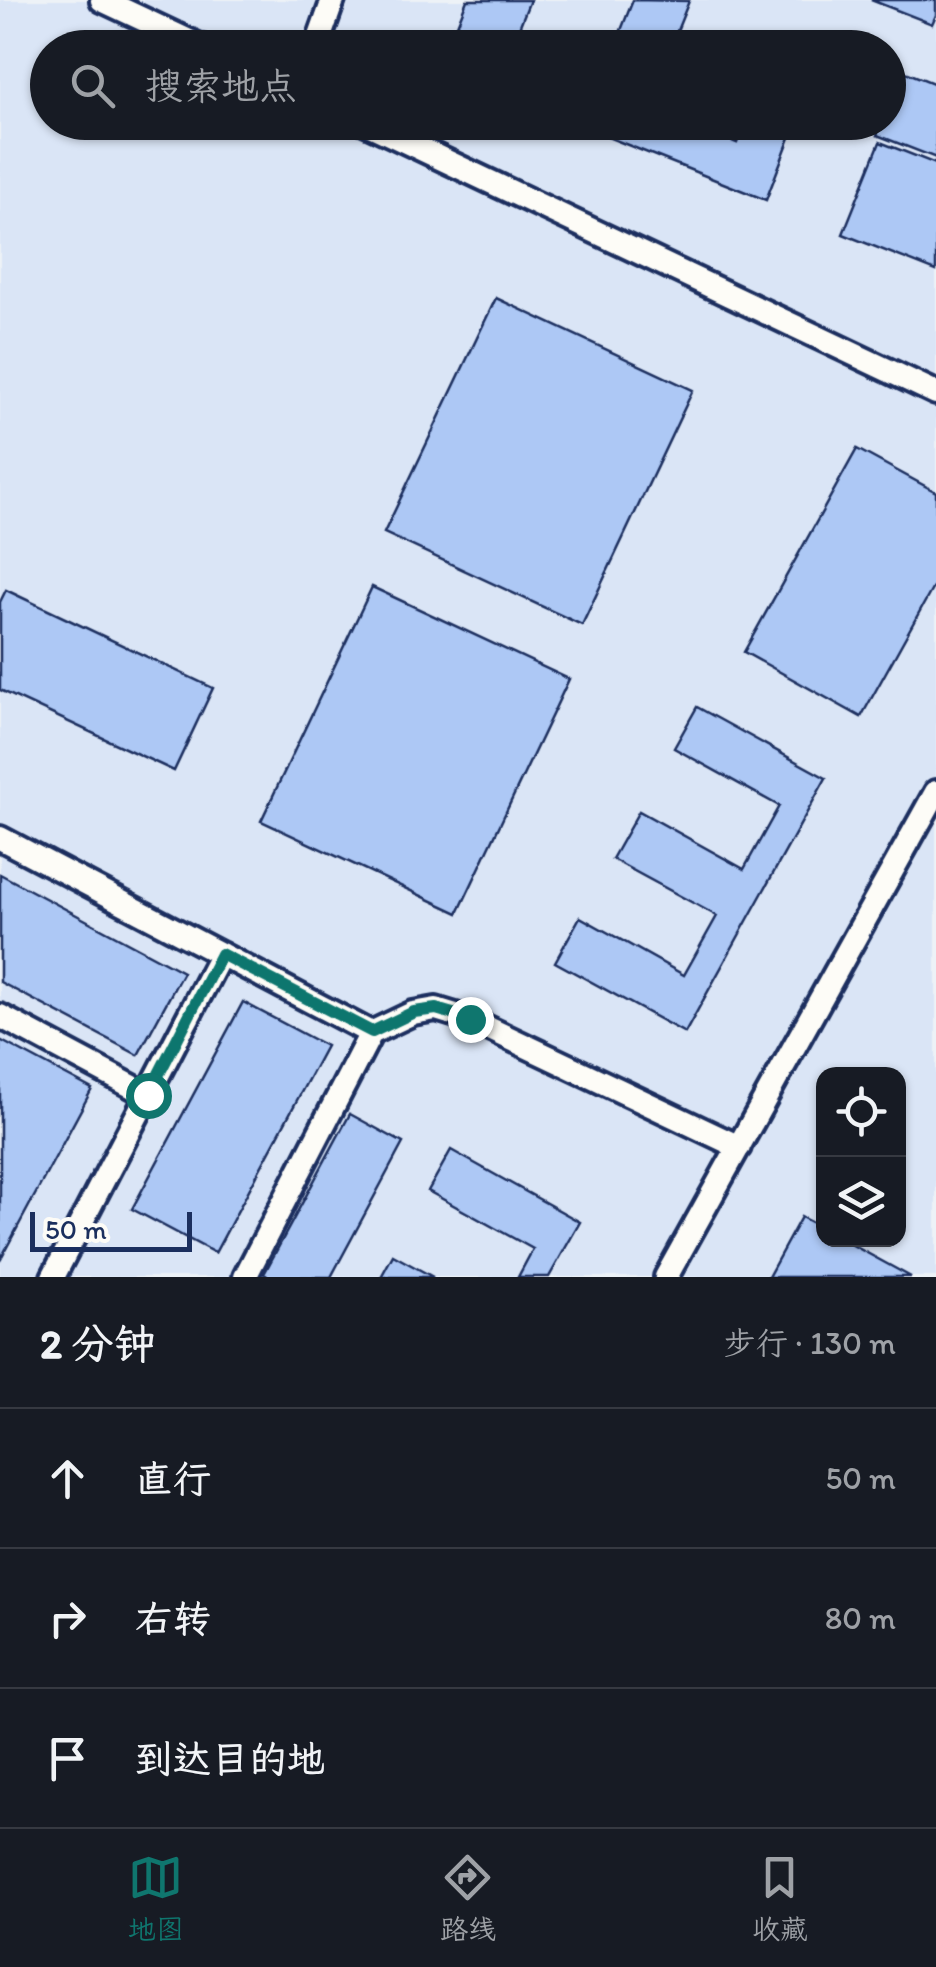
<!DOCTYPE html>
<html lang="zh">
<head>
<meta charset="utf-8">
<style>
	body { margin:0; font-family:Itim,"LXGW WenKai TC",sans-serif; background:#242831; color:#f1f3f6 }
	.controls { position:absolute; right:30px; bottom:30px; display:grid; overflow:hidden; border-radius:20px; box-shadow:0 2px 8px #0004 }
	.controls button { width:90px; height:90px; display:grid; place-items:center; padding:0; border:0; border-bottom:2px solid #363941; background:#171b24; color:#f1f3f6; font:50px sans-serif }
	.scale { position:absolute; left:30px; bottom:25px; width:162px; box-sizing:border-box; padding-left:10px; border:5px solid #1b2f5e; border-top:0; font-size:28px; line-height:35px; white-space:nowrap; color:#1b2f5e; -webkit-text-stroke:8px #fdfcf7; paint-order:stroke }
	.stop { position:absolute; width:30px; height:30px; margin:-22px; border:8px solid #0f766e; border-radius:50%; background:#fff }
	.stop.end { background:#0f766e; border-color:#fff; box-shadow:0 2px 10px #0008 }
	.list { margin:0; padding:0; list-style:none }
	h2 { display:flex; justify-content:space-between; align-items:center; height:130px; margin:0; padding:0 40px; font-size:42px }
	h2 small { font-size:32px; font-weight:400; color:#9ea1a6 }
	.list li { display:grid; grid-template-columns:65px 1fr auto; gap:30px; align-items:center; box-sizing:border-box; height:140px; padding:0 40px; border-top:2px solid #363941 }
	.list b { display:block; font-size:38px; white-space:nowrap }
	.list em { font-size:32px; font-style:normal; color:#9ea1a6 }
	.icon { flex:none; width:55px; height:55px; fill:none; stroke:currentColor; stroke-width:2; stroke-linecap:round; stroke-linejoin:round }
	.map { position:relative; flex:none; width:936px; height:1277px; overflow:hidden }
	.search { position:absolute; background:#171b24; box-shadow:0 2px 8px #0004; left:30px; right:30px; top:30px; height:110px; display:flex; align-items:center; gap:25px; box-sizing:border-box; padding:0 35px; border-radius:55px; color:#9ea1a6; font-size:38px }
	.sheet { height:550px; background:#171b24 }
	nav { display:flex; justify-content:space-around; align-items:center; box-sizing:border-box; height:140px; border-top:2px solid #363941; background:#171b24; font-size:28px; color:#9ea1a6 }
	nav a { display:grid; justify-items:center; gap:5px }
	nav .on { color:#0f766e }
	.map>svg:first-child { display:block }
	.built { fill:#dae5f6; fill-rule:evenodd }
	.building { fill:#adc8f5; stroke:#1b2f5e; stroke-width:2.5 }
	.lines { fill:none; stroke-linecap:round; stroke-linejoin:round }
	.minor-casing { stroke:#1b2f5e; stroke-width:30 }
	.minor { stroke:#fdfcf7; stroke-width:22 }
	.route { stroke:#0f766e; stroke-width:12 }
</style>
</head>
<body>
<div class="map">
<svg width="936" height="1277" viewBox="0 0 936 1277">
	<rect width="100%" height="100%" fill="#edf2f7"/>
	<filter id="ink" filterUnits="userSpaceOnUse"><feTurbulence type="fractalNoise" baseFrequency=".01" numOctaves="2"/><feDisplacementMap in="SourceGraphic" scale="20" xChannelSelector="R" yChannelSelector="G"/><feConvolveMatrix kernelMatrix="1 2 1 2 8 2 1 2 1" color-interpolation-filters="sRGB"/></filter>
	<g filter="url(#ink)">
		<!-- built -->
		<path class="built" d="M 0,0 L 936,0 L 936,1277 L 0,1277 ZM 48,48 L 888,48 L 888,122 L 48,122 ZM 824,1074 L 898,1074 L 898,1240 L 824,1240 Z"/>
		<!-- building -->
		<path class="building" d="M 467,0 L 530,0 L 511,48 L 448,48 Z
			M 633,0 L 689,1 L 670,48 L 614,48 Z
			M 871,0 L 936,0 L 936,15 L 932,24 Z
			M 903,71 L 936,84 L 936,158 L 877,135 L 882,122 L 888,122 L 888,107 Z
			M 570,122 L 684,122 L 737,143 L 745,122 L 796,122 L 766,200 Z
			M 880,142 L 936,164 L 936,271 L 843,234 Z
			M 496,298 L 693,390 L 582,625 L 384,533 Z
			M 857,449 L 936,492 L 936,582 L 861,717 L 744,652 Z
			M 372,587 L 569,679 L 458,913 L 261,821 Z
			M 6,590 L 213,688 L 174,771 L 0,690 L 0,602 Z
			M 697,707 L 826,778 L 685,1033 L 555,962 L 580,917 L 684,975 L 717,916 L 612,859 L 639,811 L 744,869 L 779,806 L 674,748 Z
			M 0,874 L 183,972 L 138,1055 L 0,982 Z
			M 243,1002 L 326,1046 L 215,1253 L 132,1209 Z
			M 0,1040 L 92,1089 L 0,1260 Z
			M 350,1114 L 403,1143 L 331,1277 L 269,1277 L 264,1274 Z
			M 451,1150 L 580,1222 L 549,1277 L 518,1277 L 533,1249 L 428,1191 Z
			M 801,1217 L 824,1229 L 824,1240 L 843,1240 L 911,1277 L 768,1277 Z
			M 393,1255 L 433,1277 L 381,1277 Z"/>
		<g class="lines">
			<!-- minor casing -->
			<g class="minor-casing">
				<path id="minor" d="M 102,0 L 204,48
					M 316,48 L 333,0
					M 364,122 L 936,393
					M 0,838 L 371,1033
					M 0,1016 L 148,1095
					M 53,1277 L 221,954
					M 245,1277 L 371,1033 L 413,1013 L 436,1009 L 469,1019 L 739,1147
					M 666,1277 L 936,792"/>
			</g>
			<!-- minor -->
			<use href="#minor" class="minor"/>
		</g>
	</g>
	<g class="lines" filter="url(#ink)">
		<!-- route -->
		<path class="route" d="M 148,1095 L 221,954 L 372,1032 L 414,1012 L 436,1009 L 470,1019"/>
	</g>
</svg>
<div class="controls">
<button><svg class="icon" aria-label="locate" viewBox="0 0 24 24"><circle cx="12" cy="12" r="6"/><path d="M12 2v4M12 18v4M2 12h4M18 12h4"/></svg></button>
<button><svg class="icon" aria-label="layers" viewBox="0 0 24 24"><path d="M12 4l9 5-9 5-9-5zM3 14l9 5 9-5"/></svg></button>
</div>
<div class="scale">50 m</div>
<div class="stop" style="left:148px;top:1095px"></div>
<div class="stop end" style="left:470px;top:1019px"></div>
<div class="search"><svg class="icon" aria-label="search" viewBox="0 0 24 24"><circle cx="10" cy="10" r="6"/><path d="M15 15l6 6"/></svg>搜索地点</div>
</div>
<section class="sheet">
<h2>2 分钟<small>步行 · 130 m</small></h2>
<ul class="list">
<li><svg class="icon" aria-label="ahead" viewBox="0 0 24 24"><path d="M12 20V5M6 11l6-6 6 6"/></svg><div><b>直行</b></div><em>50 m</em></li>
<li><svg class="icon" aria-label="right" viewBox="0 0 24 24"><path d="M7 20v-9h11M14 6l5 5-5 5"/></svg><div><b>右转</b></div><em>80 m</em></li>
<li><svg class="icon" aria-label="arrive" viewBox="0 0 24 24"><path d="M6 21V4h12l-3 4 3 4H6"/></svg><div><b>到达目的地</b></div></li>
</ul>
</section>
<nav>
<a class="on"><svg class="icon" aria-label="map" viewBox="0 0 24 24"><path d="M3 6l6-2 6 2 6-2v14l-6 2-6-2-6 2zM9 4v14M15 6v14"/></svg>地图</a>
<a><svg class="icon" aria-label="directions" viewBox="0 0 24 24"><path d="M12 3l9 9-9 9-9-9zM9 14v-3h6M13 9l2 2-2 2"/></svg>路线</a>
<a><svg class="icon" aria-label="saved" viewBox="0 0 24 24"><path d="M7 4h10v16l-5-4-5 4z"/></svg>收藏</a>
</nav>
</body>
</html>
